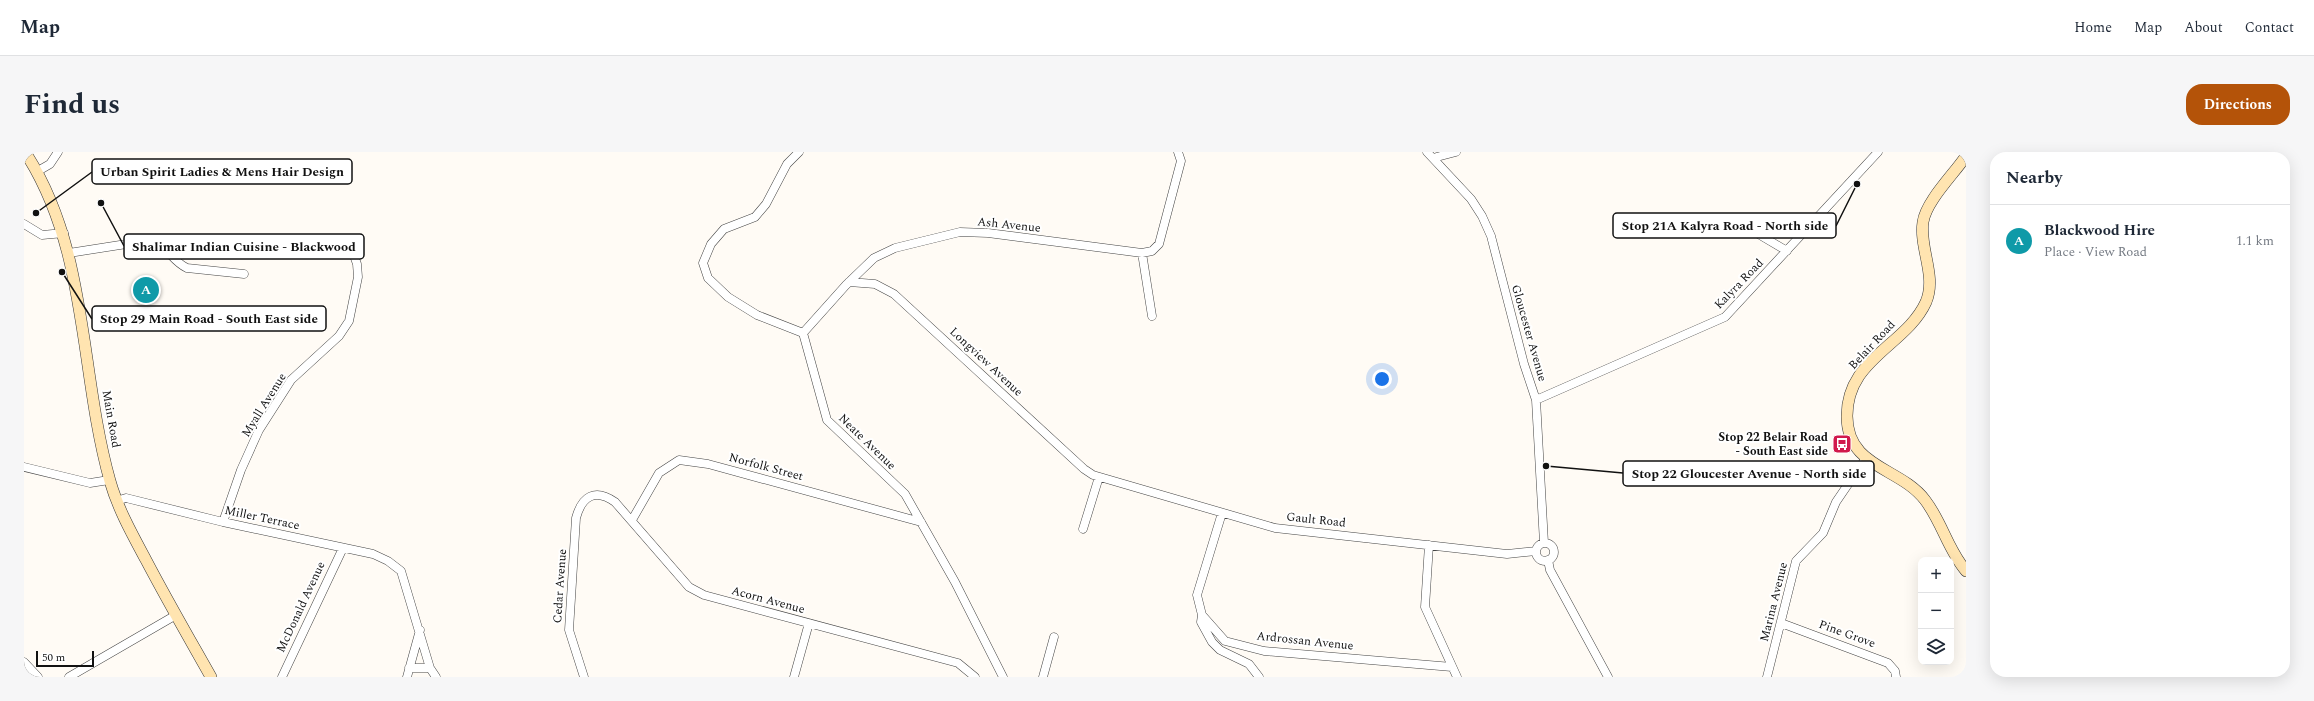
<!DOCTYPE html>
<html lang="en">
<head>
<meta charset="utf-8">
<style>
	body { margin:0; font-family:Spectral,serif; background:#f6f6f7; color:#1f2937 }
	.controls { position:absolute; right:12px; bottom:12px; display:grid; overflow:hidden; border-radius:8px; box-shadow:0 4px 16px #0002 }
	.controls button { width:36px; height:36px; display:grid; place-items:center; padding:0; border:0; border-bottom:1px solid #e0e1e3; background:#fff; color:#1f2937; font:20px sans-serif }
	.scale { position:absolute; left:12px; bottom:10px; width:58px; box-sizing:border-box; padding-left:4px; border:2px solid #111; border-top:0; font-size:11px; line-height:14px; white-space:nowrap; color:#111; -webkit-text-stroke:3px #fff; paint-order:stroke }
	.you { position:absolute; left:1358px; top:227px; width:14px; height:14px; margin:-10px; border:3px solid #fff; border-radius:50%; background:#1a73e8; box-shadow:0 0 0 6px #1a73e833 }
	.badge { display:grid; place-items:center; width:26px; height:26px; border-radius:50%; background:#b45309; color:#fff; font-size:13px; font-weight:700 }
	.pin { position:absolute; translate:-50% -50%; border:2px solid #fff; box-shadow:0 1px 4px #0006 }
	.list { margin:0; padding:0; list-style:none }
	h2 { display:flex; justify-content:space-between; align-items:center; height:52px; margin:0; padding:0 16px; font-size:17px }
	h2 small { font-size:13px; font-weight:400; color:#747a83 }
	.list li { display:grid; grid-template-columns:26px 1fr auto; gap:12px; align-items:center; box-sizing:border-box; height:72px; padding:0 16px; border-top:1px solid #e0e1e3 }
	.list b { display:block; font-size:15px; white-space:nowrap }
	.list p { margin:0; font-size:13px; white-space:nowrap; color:#747a83 }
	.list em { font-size:13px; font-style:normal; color:#747a83 }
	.icon { flex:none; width:22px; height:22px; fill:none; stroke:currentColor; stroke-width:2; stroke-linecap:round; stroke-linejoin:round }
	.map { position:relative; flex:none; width:1942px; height:525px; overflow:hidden; border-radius:16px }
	header { display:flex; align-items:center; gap:24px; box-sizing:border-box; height:56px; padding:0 20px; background:#fff; border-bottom:1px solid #e0e1e3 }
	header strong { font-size:19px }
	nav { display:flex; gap:22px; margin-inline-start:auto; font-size:14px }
	.intro { display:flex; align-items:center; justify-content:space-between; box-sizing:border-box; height:96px; padding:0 24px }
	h1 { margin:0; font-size:28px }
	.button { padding:10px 18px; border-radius:16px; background:#b45309; color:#fff; font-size:14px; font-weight:700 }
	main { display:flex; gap:24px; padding:0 24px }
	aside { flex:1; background:#fff; border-radius:16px; box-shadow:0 4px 16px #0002 }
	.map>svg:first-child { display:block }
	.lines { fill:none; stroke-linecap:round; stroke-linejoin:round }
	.street-casing { stroke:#444; stroke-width:9 }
	.secondary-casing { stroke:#333; stroke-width:12 }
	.street { stroke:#fff; stroke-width:8 }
	.secondary { stroke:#ffe4b0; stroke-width:11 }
	.labels { text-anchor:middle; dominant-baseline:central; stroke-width:4; stroke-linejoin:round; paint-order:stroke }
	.street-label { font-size:12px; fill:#111; stroke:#fff }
	.poi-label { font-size:12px; font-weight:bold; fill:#111; stroke:#fff; text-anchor:end }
	.leader { fill:none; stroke:#111; stroke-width:1.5 }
	.callout-dot { fill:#111; stroke:#fff; stroke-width:1.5 }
	.callout { fill:#fff; stroke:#111; stroke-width:1.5 }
	.callout-label { font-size:13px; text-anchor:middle; font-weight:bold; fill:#111 }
</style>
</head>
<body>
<header>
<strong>Map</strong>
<nav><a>Home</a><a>Map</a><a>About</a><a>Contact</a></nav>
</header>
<div class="intro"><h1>Find us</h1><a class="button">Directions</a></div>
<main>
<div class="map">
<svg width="1942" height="525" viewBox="0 0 1942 525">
	<rect width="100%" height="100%" fill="#fffbf5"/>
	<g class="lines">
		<!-- street casing -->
		<g class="street-casing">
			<path id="street" d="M 775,0 L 763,12 L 742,52 L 731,65 L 700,77 L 687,92 L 679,111 L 684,126 L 704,145 L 733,163 L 779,181 L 803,268 L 881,342 L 931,430 L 979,525
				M 1403,0 L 1447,47 L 1458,64 L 1467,84 L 1500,212 L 1512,248 L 1520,391
				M 1409,6 L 1432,0
				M 14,19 L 26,12 L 34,0
				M 1714,70 L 1763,99
				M 0,72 L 18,83 L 40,81
				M 45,101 L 128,88 C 142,93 149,110 163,116 L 220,122
				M 1118,101 L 1128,164
				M 825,130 L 851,132 L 870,142 L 1060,317 L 1069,323 L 1251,376 L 1483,402 L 1512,399
				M 779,181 L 822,133 L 850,106 L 871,96 L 936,80 L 964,81 L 1118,101 L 1128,99 L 1135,92 L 1157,9 L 1154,0
				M 1512,248 L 1701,165 L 1854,0
				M 0,315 L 66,331 L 85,328
				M 92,349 L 102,346 L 199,370 L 349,402 L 364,409 L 377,419 L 406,516
				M 1198,361 L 1173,443 L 1178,463 L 1201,489 L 1240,499 L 1428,515
				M 608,368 L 635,321 L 655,308 L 684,312 L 897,370
				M 199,370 L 217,318 L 235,278 L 267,228 L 315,184 L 325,169 L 334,125 L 333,112 L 327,95
				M 1059,377 L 1075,325
				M1512 400a9 9 0 1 1 18 0a9 9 0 1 1-18 0Z
				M 1405,393 L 1401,455 L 1433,525
				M 1524,408 L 1526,418 L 1584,525
				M 1178,463 L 1177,470 L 1188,490 L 1196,498 L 1225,512 L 1235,525
				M 1757,471 L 1864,511 L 1871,519 L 1872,525
				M 0,510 L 14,525
				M 385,516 L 406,516 L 412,525
				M 45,525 L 152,463
				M 258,525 L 319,396
				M 383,525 L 396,478
				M 560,525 L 545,478 L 552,366 C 558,344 571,336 591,350 L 665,435 L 680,443 L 934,511 L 951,525
				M 770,525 L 785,471
				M 1019,525 L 1030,485
				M 1743,525 L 1772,409 L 1799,381 L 1812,350 L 1842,306"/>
		</g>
		<!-- secondary casing -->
		<g class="secondary-casing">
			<path id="secondary" d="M 1,0 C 65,98 55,219 86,329 C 94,357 108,382 122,408 C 143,448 165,486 187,525
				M 1942,4 C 1930,22 1902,49 1899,70 C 1895,96 1913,124 1902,150 C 1888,181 1853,197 1835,224 C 1827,236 1823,249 1823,264 C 1823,316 1876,315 1901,348 C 1918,370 1924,398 1942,419"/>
		</g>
		<!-- street -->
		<use href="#street" class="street"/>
		<!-- secondary -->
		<use href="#secondary" class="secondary"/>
	</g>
	<!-- icons -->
	<defs>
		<g id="bus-square" transform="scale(1)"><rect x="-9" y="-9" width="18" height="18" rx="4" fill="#d1194c" stroke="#fff"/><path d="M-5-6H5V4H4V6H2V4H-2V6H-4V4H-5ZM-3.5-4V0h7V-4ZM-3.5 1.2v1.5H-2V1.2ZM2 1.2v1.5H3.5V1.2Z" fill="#fff"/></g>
	</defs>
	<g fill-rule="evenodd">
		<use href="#bus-square" x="1818" y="292"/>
	</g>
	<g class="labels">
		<!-- street labels -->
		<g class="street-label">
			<text transform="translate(985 73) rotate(6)">Ash Avenue</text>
			<text transform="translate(1715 132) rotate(-46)">Kalyra Road</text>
			<text transform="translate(1505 181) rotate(74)">Gloucester Avenue</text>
			<text transform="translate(1848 193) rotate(-47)">Belair Road</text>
			<text transform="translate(962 210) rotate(43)">Longview Avenue</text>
			<text transform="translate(240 253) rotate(-58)">Myall Avenue</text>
			<text transform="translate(87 267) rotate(80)">Main Road</text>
			<text transform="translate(843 290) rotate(44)">Neate Avenue</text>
			<text transform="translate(742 315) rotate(15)">Norfolk Street</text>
			<text transform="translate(238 366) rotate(12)">Miller Terrace</text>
			<text transform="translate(1292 368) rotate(6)">Gault Road</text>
			<text transform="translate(536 434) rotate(-86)">Cedar Avenue</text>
			<text transform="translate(744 448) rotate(15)">Acorn Avenue</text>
			<text transform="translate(1750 450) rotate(-76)">Marina Avenue</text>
			<text transform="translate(277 455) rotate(-65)">McDonald Avenue</text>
			<text transform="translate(1823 482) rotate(20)">Pine Grove</text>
			<text transform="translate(1281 489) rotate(6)">Ardrossan Avenue</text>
		</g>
		<!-- poi labels -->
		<g class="poi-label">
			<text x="1804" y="285">Stop 22 Belair Road<tspan x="1804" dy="14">- South East side</tspan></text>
		</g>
	</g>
	<!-- callouts -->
	<path class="leader" d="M12 61L68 20M1833 32L1812 74M77 51L100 94M38 120L68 167M1522 314L1599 321"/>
	<g class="callout-dot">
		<circle cx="12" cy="61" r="4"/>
		<circle cx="1833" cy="32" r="4"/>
		<circle cx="77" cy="51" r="4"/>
		<circle cx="38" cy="120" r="4"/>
		<circle cx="1522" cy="314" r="4"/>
	</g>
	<g class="callout">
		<rect x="68" y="7" width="260" height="25" rx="4"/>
		<rect x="1589" y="61" width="223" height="25" rx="4"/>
		<rect x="100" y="82" width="240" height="25" rx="4"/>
		<rect x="68" y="154" width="234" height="25" rx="4"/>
		<rect x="1599" y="309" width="251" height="25" rx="4"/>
	</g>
	<g class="callout-label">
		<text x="198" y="24">Urban Spirit Ladies &amp; Mens Hair Design</text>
		<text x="1701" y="78">Stop 21A Kalyra Road - North side</text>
		<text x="220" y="99">Shalimar Indian Cuisine - Blackwood</text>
		<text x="185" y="171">Stop 29 Main Road - South East side</text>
		<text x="1725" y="326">Stop 22 Gloucester Avenue - North side</text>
	</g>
</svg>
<div class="controls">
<button>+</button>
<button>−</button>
<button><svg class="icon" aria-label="layers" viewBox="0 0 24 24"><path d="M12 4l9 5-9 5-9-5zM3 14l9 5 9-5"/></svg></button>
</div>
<div class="scale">50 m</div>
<div class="you"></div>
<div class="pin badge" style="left:122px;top:138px;background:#0f9aa8">A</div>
</div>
<aside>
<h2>Nearby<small></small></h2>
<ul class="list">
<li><span class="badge" style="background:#0f9aa8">A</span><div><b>Blackwood Hire</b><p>Place · View Road</p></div><em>1.1 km</em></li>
</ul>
</aside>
</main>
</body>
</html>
